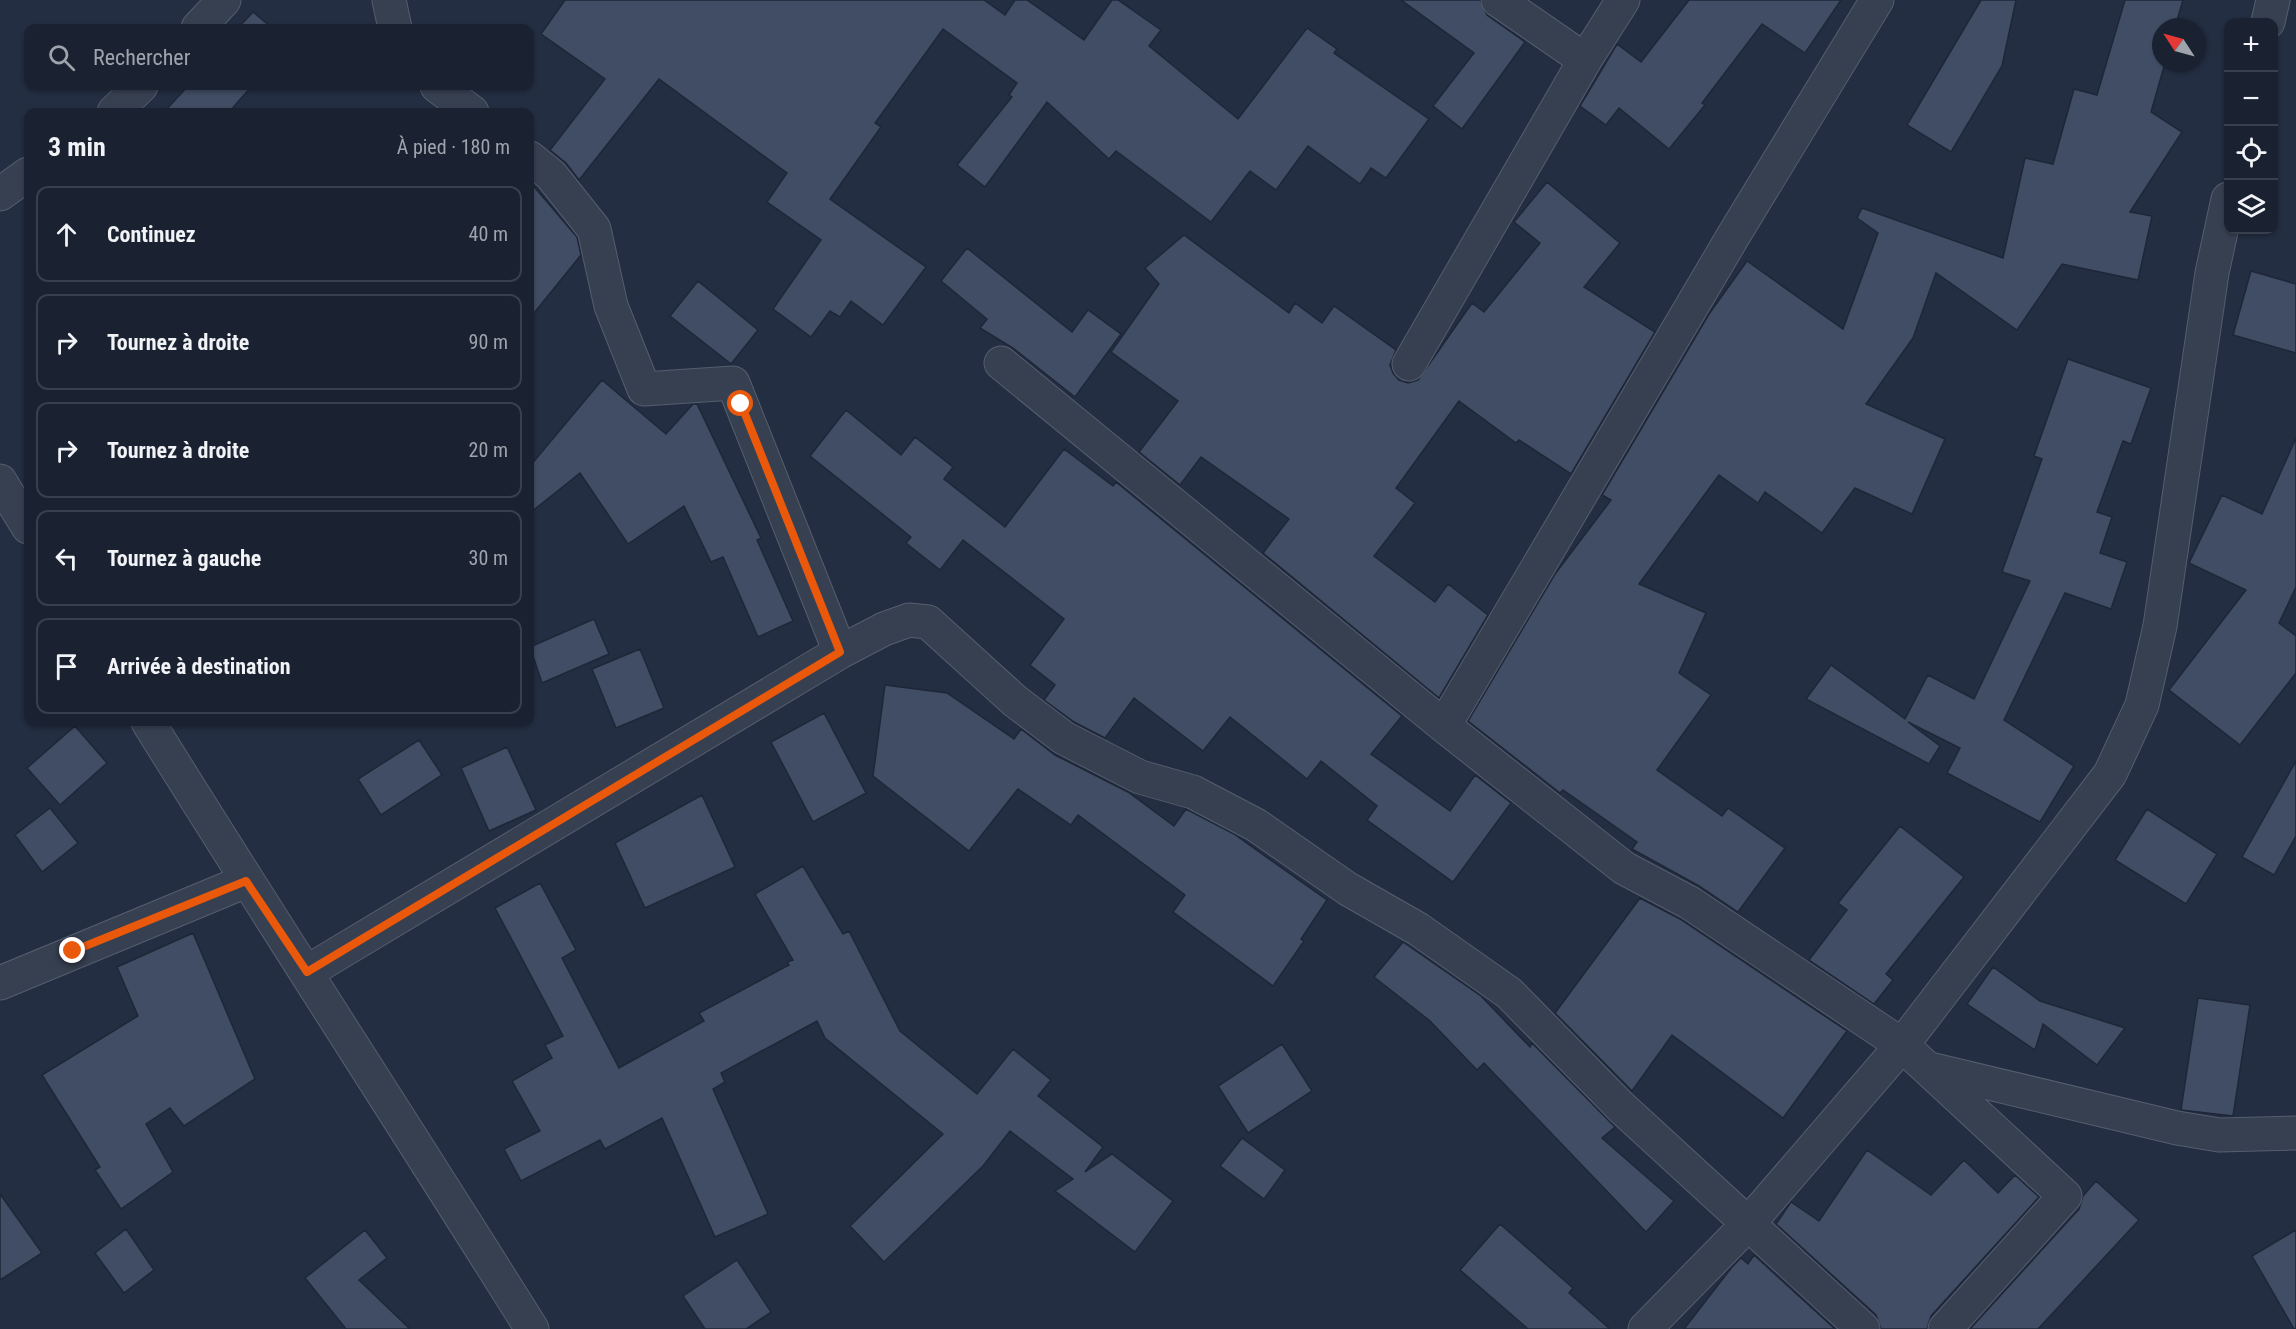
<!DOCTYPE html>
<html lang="fr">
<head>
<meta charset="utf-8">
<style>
	body { margin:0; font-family:"Roboto Condensed",sans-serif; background:#272f3e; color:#f1f3f6 }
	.controls { position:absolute; right:18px; top:18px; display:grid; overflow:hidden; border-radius:12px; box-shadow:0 2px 4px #0004 }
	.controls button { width:54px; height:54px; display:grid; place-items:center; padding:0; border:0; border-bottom:2px solid #383f4d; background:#1a2232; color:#f1f3f6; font:30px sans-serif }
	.compass { position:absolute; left:2152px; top:18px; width:54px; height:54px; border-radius:50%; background:#1a2232; box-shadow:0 2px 4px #0004; rotate:306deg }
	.stop { position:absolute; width:18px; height:18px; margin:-14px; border:4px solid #ea580c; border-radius:50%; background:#fff }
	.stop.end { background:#ea580c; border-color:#fff; box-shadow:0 2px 6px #0008 }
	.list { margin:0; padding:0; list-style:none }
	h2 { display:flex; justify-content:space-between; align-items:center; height:78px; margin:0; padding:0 24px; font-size:26px }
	h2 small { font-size:20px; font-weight:400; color:#9fa4ac }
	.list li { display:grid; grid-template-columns:39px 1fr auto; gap:18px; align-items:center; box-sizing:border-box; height:96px; margin:0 12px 12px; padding:0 12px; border:2px solid #383f4d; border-radius:12px }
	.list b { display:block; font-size:22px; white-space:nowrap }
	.list em { font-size:20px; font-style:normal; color:#9fa4ac }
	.icon { flex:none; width:33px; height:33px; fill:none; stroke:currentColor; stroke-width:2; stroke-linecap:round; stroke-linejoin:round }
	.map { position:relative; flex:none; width:2296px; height:1329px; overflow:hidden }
	.search { position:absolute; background:#1a2232; box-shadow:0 2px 4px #0004; left:24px; top:24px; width:510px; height:66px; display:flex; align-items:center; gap:15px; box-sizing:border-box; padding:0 21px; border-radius:12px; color:#9fa4ac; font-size:22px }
	.panel { position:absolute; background:#1a2232; box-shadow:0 2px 4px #0004; left:24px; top:108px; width:510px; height:618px; border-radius:12px }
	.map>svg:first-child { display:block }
	.building { fill:#414d64; stroke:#1e2738; stroke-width:1.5 }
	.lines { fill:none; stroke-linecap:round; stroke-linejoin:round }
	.minor-casing { stroke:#555e6f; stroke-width:35 }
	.minor { stroke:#374051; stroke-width:33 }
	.route { stroke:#ea580c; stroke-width:8 }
</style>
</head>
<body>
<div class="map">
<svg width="2296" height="1329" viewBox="0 0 2296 1329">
	<rect width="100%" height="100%" fill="#232e42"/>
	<!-- building -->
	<path class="building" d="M 565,0 L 984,0 L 1005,15 L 1015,0 L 1027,0 L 1084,40 L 1112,0 L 1118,0 L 1161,30 L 1149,46 L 1238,119 L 1307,28 L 1337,49 L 1334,53 L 1429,119 L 1386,178 L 1371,168 L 1360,184 L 1308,146 L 1276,190 L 1250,171 L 1211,222 L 1116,151 L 1109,159 L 1047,102 L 985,187 L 957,165 L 1012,97 L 1009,95 L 1017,83 L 943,29 L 875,123 L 881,127 L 830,199 L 926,267 L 883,325 L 851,301 L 840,317 L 830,311 L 811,337 L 773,309 L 821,240 L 767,202 L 787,173 L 659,79 L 579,180 L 566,163 L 550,150 L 605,79 L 541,34 Z
		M 1401,0 L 1480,0 L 1487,15 L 1525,42 L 1462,129 L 1433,106 L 1474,53 Z
		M 1689,0 L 1841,0 L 1805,53 L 1762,24 L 1702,103 L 1705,105 L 1669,149 L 1619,108 L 1606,125 L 1580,106 L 1617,44 L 1641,62 Z
		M 1981,0 L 2016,0 L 2002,66 L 1951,152 L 1907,125 Z
		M 2125,0 L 2183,0 L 2175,27 L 2161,27 L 2161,63 L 2165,63 L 2151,112 L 2182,132 L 2130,212 L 2152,216 L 2138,280 L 2062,264 L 2017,330 L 1936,273 L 1913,338 L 1866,404 L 1945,439 L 1912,514 L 1855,488 L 1822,533 L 1765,492 L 1758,503 L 1719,475 L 1639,584 L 1706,613 L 1679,673 L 1711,695 L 1657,770 L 1722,816 L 1728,808 L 1785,848 L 1738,912 L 1699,886 L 1632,849 L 1637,842 L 1563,790 L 1560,793 L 1468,721 L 1555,574 L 1611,500 L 1602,495 L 1709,314 L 1747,261 L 1843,329 L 1878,233 L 1857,218 L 1862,208 L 2003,258 L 2025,158 L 2053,164 L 2074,89 L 2097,95 Z
		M 253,12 L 272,28 L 238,28 Z
		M 188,86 L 252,86 L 229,112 L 164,112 Z
		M 530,182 L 577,237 L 581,255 L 530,318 Z
		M 1547,182 L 1620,243 L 1584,287 L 1655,332 L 1571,474 L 1519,440 L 1516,443 L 1459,401 L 1396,488 L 1415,503 L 1374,556 L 1435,602 L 1448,584 L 1488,615 L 1439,698 L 1263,553 L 1289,519 L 1201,457 L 1180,485 L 1139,452 L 1178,401 L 1111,352 L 1159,284 L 1145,268 L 1184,235 L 1289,313 L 1295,303 L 1322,323 L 1334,306 L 1396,350 L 1390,365 L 1393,373 L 1399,380 L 1408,383 L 1418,380 L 1472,303 L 1484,312 L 1540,243 L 1514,222 Z
		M 967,248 L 1072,332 L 1088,310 L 1121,334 L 1075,397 L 1013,348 L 980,328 L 987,319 L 941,281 Z
		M 2251,271 L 2296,284 L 2296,353 L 2233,335 Z
		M 698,281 L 758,330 L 731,364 L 670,316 Z
		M 2068,359 L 2151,388 L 2131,444 L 2123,441 L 2097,512 L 2112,517 L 2100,553 L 2127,562 L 2111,609 L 2065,593 L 2004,720 L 2074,766 L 2040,822 L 1947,773 L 1960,748 L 1908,722 L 1940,746 L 1929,764 L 1806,699 L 1831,665 L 1905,719 L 1928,675 L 1974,699 L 2030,581 L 2002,572 L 2042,459 L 2034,456 Z
		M 602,380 L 666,434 L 693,404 L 697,404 L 761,538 L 757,540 L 793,621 L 758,637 L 723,557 L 711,562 L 684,506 L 628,544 L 580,473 L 530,513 L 530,466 Z
		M 846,410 L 901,455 L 915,437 L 953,467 L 944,479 L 1005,527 L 1064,449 L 1113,486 L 1116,482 L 1402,716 L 1371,754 L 1450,811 L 1475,775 L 1511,803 L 1453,882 L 1367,820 L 1377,806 L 1321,761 L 1307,779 L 1230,717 L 1203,751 L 1134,698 L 1105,738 L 1074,722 L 1044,700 L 1055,685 L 1030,665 L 1064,619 L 963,540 L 940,570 L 906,543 L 911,537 L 810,456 Z
		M 2296,438 L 2296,587 L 2279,623 L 2296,636 L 2296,673 L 2240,745 L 2169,690 L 2246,590 L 2189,563 L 2222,495 L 2262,514 Z
		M 594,619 L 609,654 L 542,683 L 530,647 Z
		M 640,649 L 664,708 L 616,728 L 592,669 Z
		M 885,685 L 947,693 L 1014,739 L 1021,729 L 1055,755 L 1128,792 L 1174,826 L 1186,809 L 1234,834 L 1327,900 L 1301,939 L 1304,941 L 1273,986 L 1173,912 L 1185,895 L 1078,815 L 1071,825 L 1018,789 L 969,851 L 873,776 Z
		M 824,713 L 866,793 L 813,822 L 771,742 Z
		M 75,726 L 107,763 L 60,805 L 27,768 Z
		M 419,740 L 442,775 L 381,815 L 358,779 Z
		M 507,747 L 536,810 L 489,831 L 461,768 Z
		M 2296,761 L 2296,836 L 2274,875 L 2242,857 Z
		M 702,795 L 735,867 L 645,908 L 615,843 Z
		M 50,808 L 78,843 L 42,872 L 15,835 Z
		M 2147,809 L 2217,854 L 2186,904 L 2115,860 Z
		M 1900,826 L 1964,877 L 1886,974 L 1893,980 L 1874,1004 L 1809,960 L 1847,910 L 1838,903 Z
		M 803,866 L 843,934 L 849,931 L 900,1031 L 977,1094 L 1013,1049 L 1051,1080 L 1038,1096 L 1103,1147 L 1085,1172 L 1112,1154 L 1173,1201 L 1135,1252 L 1055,1191 L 1073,1179 L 1010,1131 L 983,1166 L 884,1262 L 850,1226 L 943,1134 L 825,1038 L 817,1021 L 721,1073 L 725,1082 L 713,1089 L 768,1214 L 715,1237 L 662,1118 L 605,1149 L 600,1140 L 521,1181 L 504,1149 L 540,1131 L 512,1081 L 552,1058 L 545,1045 L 563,1036 L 495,908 L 540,883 L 576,950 L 562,958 L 619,1068 L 704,1021 L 699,1013 L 789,965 L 787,962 L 793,960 L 755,894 Z
		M 1640,898 L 1680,919 L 1847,1031 L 1783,1118 L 1672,1035 L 1632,1091 L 1555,1013 Z
		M 193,933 L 255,1079 L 184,1126 L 170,1108 L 146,1124 L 173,1172 L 121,1209 L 95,1170 L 100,1167 L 42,1075 L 138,1016 L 117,967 Z
		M 1403,942 L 1481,996 L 1530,1047 L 1532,1043 L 1615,1127 L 1602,1138 L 1674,1201 L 1646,1232 L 1484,1063 L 1477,1070 L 1430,1021 L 1374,977 Z
		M 1993,967 L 2040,1001 L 2125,1028 L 2097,1065 L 2043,1024 L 2035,1050 L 1967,1004 Z
		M 2198,998 L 2250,1005 L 2233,1116 L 2181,1110 Z
		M 1282,1044 L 1312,1091 L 1248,1133 L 1218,1086 Z
		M 1242,1138 L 1285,1170 L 1264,1199 L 1220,1166 Z
		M 1867,1150 L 1931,1195 L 1964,1160 L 1998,1193 L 2015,1175 L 2039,1197 L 1931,1316 L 1927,1329 L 1881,1329 L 1876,1315 L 1776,1224 L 1791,1202 L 1819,1221 Z
		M 2096,1181 L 2139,1220 L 2038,1329 L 1970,1329 L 2079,1209 L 2083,1196 Z
		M 0,1194 L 42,1253 L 0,1280 Z
		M 1500,1224 L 1573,1288 L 1569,1293 L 1610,1329 L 1528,1329 L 1460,1270 Z
		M 126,1229 L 154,1270 L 124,1293 L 95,1253 Z
		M 365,1230 L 387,1258 L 359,1280 L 410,1329 L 346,1329 L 305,1278 Z
		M 2296,1230 L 2296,1329 L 2294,1329 L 2252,1256 Z
		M 1754,1255 L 1835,1329 L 1684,1329 L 1732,1267 L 1741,1258 L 1748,1264 Z
		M 737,1260 L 771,1312 L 746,1329 L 705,1329 L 683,1296 Z"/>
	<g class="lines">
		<!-- minor casing -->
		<g class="minor-casing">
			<path id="minor" d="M 389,0 L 395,28
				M 1498,0 L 1585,60
				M 2268,22 L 2273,0
				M 198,28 L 224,0
				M 437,86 L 472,112
				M 114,112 L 141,86
				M 530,158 L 551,175 L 594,229 L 611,306 L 644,389 L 733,383 L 840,652
				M 0,194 L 28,174
				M 1001,363 L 1444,726 L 1624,868 L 1690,903 L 1902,1045 L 2065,1196 L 1945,1329
				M 1409,364 L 1585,60 L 1623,0
				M 0,481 L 28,527
				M 148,722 C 274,925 405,1126 532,1329
				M 1444,726 L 1735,233 L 1877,0
				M 307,972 L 840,652 L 884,629 L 909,620 L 928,622 L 1015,701 L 1064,738 L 1140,777 L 1193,792 L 1256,825 L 1348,889 L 1418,929 L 1509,993 L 1621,1107 L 1863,1329
				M 0,983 L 246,881
				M 1930,1069 L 2177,1128 L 2219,1135 L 2296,1133
				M 1645,1329 L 1747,1225 L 1902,1045 L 2110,774 L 2142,705 L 2160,626 L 2212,273 L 2228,199"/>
		</g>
		<!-- minor -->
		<use href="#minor" class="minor"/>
	</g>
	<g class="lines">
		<!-- route -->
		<path class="route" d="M 73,951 L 246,881 L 307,972 L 840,652 L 741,404"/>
	</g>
</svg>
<div class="controls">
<button>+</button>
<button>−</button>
<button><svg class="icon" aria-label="locate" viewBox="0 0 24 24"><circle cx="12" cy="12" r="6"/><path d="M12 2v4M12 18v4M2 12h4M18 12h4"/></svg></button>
<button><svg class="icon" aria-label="layers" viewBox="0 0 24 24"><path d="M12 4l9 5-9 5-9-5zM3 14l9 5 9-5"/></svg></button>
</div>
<svg class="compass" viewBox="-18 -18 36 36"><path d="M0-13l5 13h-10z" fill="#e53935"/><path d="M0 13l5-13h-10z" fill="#9fa4ac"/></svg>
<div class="stop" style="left:741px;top:404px"></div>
<div class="stop end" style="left:73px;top:951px"></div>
<div class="search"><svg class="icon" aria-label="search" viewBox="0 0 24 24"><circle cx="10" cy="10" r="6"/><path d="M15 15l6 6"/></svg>Rechercher</div>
<section class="panel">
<h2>3 min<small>À pied · 180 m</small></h2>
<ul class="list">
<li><svg class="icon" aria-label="ahead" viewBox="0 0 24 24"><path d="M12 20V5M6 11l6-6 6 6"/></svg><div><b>Continuez</b></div><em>40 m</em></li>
<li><svg class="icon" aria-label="right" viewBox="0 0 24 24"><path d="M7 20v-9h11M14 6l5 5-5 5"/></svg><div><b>Tournez à droite</b></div><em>90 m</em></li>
<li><svg class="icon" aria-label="right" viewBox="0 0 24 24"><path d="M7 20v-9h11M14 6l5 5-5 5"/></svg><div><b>Tournez à droite</b></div><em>20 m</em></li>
<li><svg class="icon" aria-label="left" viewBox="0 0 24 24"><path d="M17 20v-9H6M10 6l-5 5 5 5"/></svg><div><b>Tournez à gauche</b></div><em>30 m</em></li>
<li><svg class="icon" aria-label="arrive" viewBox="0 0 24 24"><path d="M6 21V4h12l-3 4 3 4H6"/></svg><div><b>Arrivée à destination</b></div></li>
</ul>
</section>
</div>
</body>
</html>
